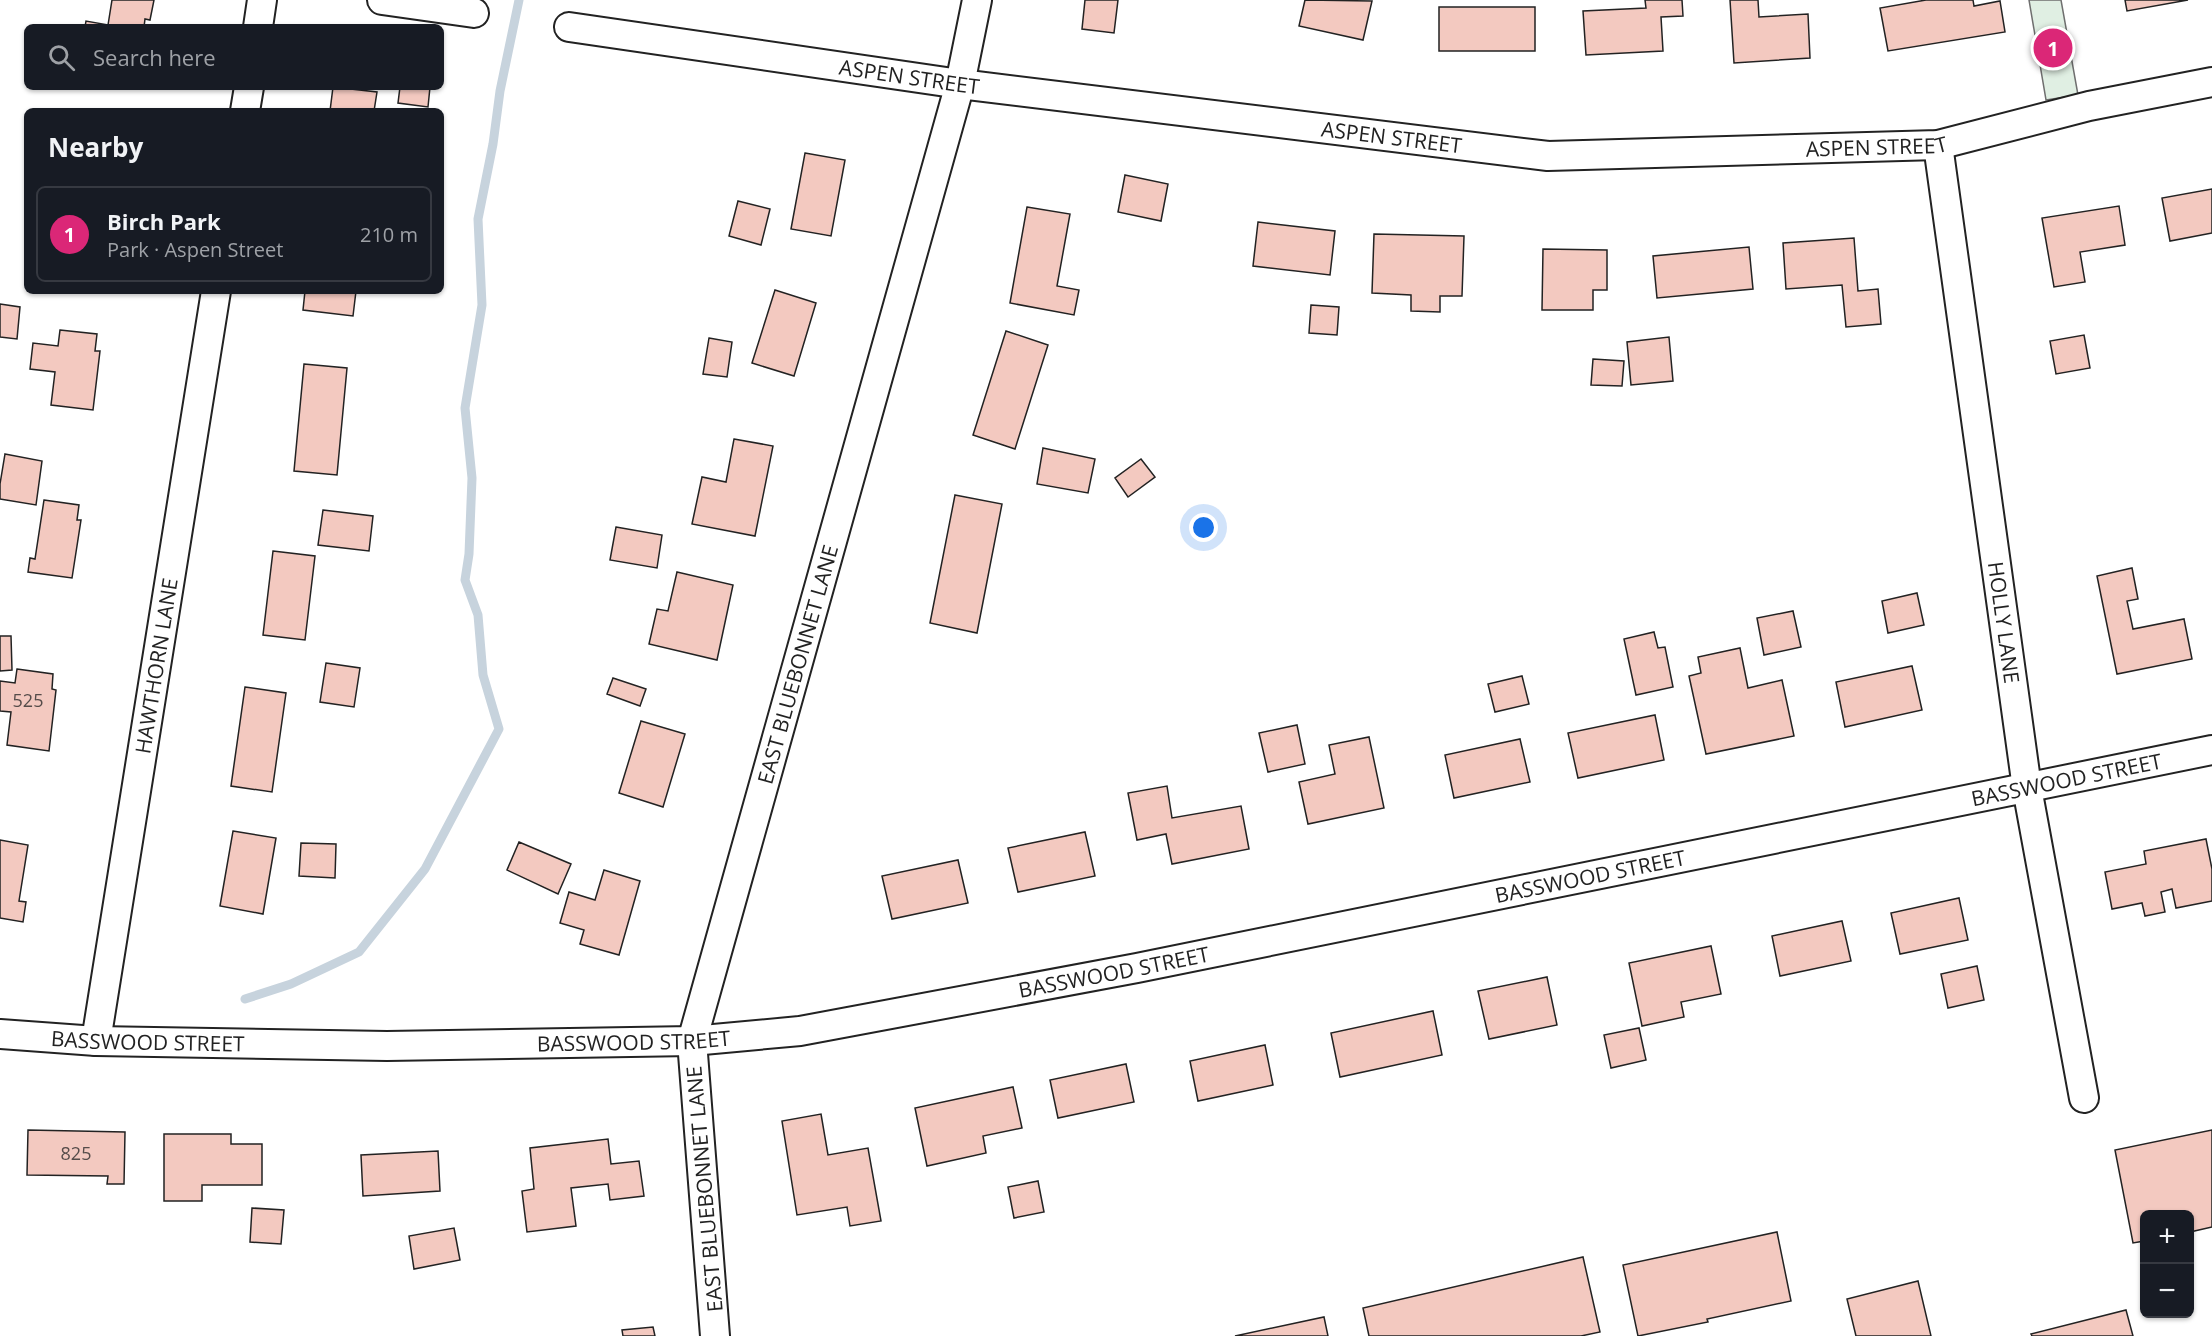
<!DOCTYPE html>
<html lang="en">
<head>
<meta charset="utf-8">
<style>
	body { margin:0; font-family:"Open Sans",sans-serif; background:#242831; color:#f1f3f6 }
	.controls { position:absolute; right:18px; bottom:18px; display:grid; overflow:hidden; border-radius:9px; box-shadow:0 2px 4px #0004 }
	.controls button { width:54px; height:54px; display:grid; place-items:center; padding:0; border:0; border-bottom:2px solid #363941; background:#171b24; color:#f1f3f6; font:30px sans-serif }
	.you { position:absolute; left:1204px; top:528px; width:21px; height:21px; margin:-15px; border:4px solid #fff; border-radius:50%; background:#1a73e8; box-shadow:0 0 0 9px #1a73e833 }
	.badge { display:grid; place-items:center; width:39px; height:39px; border-radius:50%; background:#db2777; color:#fff; font-size:20px; font-weight:700 }
	.pin { position:absolute; translate:-50% -50%; border:3px solid #fff; box-shadow:0 2px 6px #0006 }
	.list { margin:0; padding:0; list-style:none }
	h2 { display:flex; justify-content:space-between; align-items:center; height:78px; margin:0; padding:0 24px; font-size:26px }
	h2 small { font-size:20px; font-weight:400; color:#9ea1a6 }
	.list li { display:grid; grid-template-columns:39px 1fr auto; gap:18px; align-items:center; box-sizing:border-box; height:96px; margin:0 12px 12px; padding:0 12px; border:2px solid #363941; border-radius:9px }
	.list b { display:block; font-size:22px; white-space:nowrap }
	.list p { margin:0; font-size:20px; white-space:nowrap; color:#9ea1a6 }
	.list em { font-size:20px; font-style:normal; color:#9ea1a6 }
	.icon { flex:none; width:33px; height:33px; fill:none; stroke:currentColor; stroke-width:2; stroke-linecap:round; stroke-linejoin:round }
	.map { position:relative; flex:none; width:2212px; height:1336px; overflow:hidden }
	.search { position:absolute; background:#171b24; box-shadow:0 2px 4px #0004; left:24px; top:24px; width:420px; height:66px; display:flex; align-items:center; gap:15px; box-sizing:border-box; padding:0 21px; border-radius:9px; color:#9ea1a6; font-size:22px }
	.panel { position:absolute; background:#171b24; box-shadow:0 2px 4px #0004; left:24px; top:108px; width:420px; height:186px; border-radius:9px }
	.map>svg:first-child { display:block }
	.green { fill:#e0efe3; stroke:#6f6f6f; stroke-width:1.5 }
	.lines { fill:none; stroke-linecap:round; stroke-linejoin:round }
	.stream { stroke:#c7d3dd; stroke-width:9 }
	.building { fill:#f3c9c0; stroke:#222; stroke-width:1.5 }
	.street-casing { stroke:#222; stroke-width:32 }
	.street { stroke:#fff; stroke-width:28 }
	.labels { text-anchor:middle; dominant-baseline:central; stroke-width:4.5; stroke-linejoin:round; paint-order:stroke }
	.number-label { font-size:18px; fill:#564c4a }
	.street-label { font-size:21px; fill:#222; stroke:#fff }
</style>
</head>
<body>
<div class="map">
<svg width="2212" height="1336" viewBox="0 0 2212 1336">
	<rect width="100%" height="100%" fill="#fff"/>
	<!-- green -->
	<path class="green" d="M 2029,0 L 2061,0 L 2078,95 L 2046,100 Z"/>
	<g class="lines">
		<!-- stream -->
		<path class="stream" d="M 245,999 L 291,984 L 359,952 L 425,869 L 499,729 L 483,675 L 478,615 L 465,580 L 469,554 L 472,478 L 465,408 L 482,305 L 478,219 L 493,144 L 500,91 L 519,0"/>
	</g>
	<!-- building -->
	<path class="building" d="M 112,0 L 154,0 L 150,20 L 145,19 L 144,27 L 85,27 L 86,21 L 108,25 Z
		M 1085,0 L 1118,0 L 1114,33 L 1082,29 Z
		M 1305,0 L 1372,1 L 1363,40 L 1299,26 Z
		M 1645,0 L 1682,0 L 1683,16 L 1661,17 L 1663,51 L 1586,55 L 1583,11 L 1646,8 Z
		M 1730,0 L 1758,0 L 1759,17 L 1808,14 L 1810,58 L 1734,63 Z
		M 1926,0 L 1973,0 L 1974,6 L 2000,1 L 2005,32 L 1888,51 L 1880,8 Z
		M 2125,0 L 2188,0 L 2127,11 Z
		M 1439,7 L 1535,7 L 1535,51 L 1439,51 Z
		M 333,87 L 377,92 L 374,111 L 330,111 Z
		M 400,87 L 430,87 L 428,107 L 398,103 Z
		M 805,153 L 845,160 L 831,236 L 791,229 Z
		M 1125,175 L 1168,184 L 1161,221 L 1118,212 Z
		M 2212,189 L 2212,233 L 2170,241 L 2162,198 Z
		M 738,201 L 770,209 L 761,245 L 729,236 Z
		M 2119,206 L 2125,245 L 2080,252 L 2085,282 L 2054,287 L 2042,218 Z
		M 1027,207 L 1070,214 L 1057,286 L 1079,290 L 1074,315 L 1010,303 Z
		M 1258,222 L 1335,231 L 1330,275 L 1253,266 Z
		M 1374,234 L 1464,236 L 1462,296 L 1440,296 L 1440,312 L 1411,311 L 1411,295 L 1372,293 Z
		M 1854,238 L 1858,291 L 1878,289 L 1881,324 L 1846,327 L 1842,285 L 1786,289 L 1783,243 Z
		M 1749,247 L 1753,289 L 1657,298 L 1653,256 Z
		M 1543,249 L 1607,250 L 1607,290 L 1593,290 L 1593,310 L 1542,310 Z
		M 775,290 L 816,303 L 794,376 L 752,363 Z
		M 305,291 L 356,291 L 353,316 L 303,310 Z
		M 0,304 L 20,307 L 17,339 L 0,337 Z
		M 1311,305 L 1339,307 L 1337,335 L 1309,333 Z
		M 60,330 L 97,334 L 95,351 L 100,351 L 93,410 L 51,405 L 55,372 L 30,369 L 33,343 L 58,346 Z
		M 1006,331 L 1048,345 L 1015,449 L 973,435 Z
		M 2084,335 L 2090,368 L 2056,374 L 2050,341 Z
		M 1669,337 L 1673,381 L 1631,385 L 1627,342 Z
		M 709,338 L 732,342 L 727,377 L 703,374 Z
		M 1593,359 L 1624,361 L 1622,386 L 1591,385 Z
		M 304,364 L 347,368 L 337,475 L 294,471 Z
		M 734,439 L 773,446 L 755,536 L 692,524 L 702,477 L 726,482 Z
		M 1043,448 L 1095,459 L 1088,493 L 1037,484 Z
		M 5,454 L 42,461 L 36,505 L 0,499 L 0,484 Z
		M 1141,459 L 1155,477 L 1128,497 L 1115,478 Z
		M 955,495 L 1002,504 L 977,633 L 930,623 Z
		M 44,500 L 79,505 L 77,520 L 81,520 L 72,578 L 28,572 L 30,558 L 35,559 Z
		M 323,510 L 373,516 L 369,551 L 318,545 Z
		M 616,527 L 662,535 L 657,568 L 610,560 Z
		M 273,551 L 315,556 L 305,640 L 263,635 Z
		M 2132,568 L 2138,599 L 2127,601 L 2133,629 L 2184,619 L 2192,659 L 2117,674 L 2097,576 Z
		M 677,572 L 733,585 L 717,660 L 649,644 L 657,609 L 668,611 Z
		M 1917,593 L 1924,625 L 1888,633 L 1882,601 Z
		M 1793,611 L 1801,647 L 1764,655 L 1757,618 Z
		M 1654,632 L 1658,648 L 1665,647 L 1673,687 L 1636,695 L 1624,639 Z
		M 0,636 L 11,636 L 12,670 L 0,671 Z
		M 1740,648 L 1748,688 L 1782,680 L 1794,736 L 1706,754 L 1689,676 L 1701,673 L 1698,657 Z
		M 326,663 L 360,668 L 354,707 L 320,702 Z
		M 1912,666 L 1922,710 L 1845,727 L 1836,682 Z
		M 17,669 L 53,674 L 52,689 L 56,690 L 49,751 L 7,745 L 11,712 L 0,711 L 0,681 L 15,683 Z
		M 1522,676 L 1529,704 L 1495,712 L 1488,684 Z
		M 613,678 L 646,689 L 640,706 L 607,694 Z
		M 245,687 L 286,693 L 272,792 L 231,786 Z
		M 1655,715 L 1664,760 L 1578,778 L 1568,733 Z
		M 641,721 L 685,734 L 663,807 L 619,793 Z
		M 1297,725 L 1305,764 L 1268,772 L 1259,733 Z
		M 1369,737 L 1384,808 L 1308,824 L 1299,782 L 1335,774 L 1329,745 Z
		M 1520,739 L 1530,782 L 1454,798 L 1445,755 Z
		M 1167,786 L 1172,818 L 1241,806 L 1249,849 L 1172,864 L 1166,834 L 1137,840 L 1128,793 Z
		M 233,831 L 276,838 L 263,914 L 220,906 Z
		M 1085,832 L 1095,876 L 1018,892 L 1008,848 Z
		M 2206,839 L 2212,869 L 2212,901 L 2176,908 L 2172,889 L 2161,892 L 2165,912 L 2145,916 L 2142,903 L 2112,909 L 2105,872 L 2146,864 L 2144,851 Z
		M 0,840 L 28,845 L 19,901 L 26,902 L 23,922 L 0,918 Z
		M 519,842 L 571,864 L 558,894 L 507,870 Z
		M 301,843 L 336,844 L 335,878 L 299,876 Z
		M 958,860 L 968,903 L 892,919 L 882,876 Z
		M 604,870 L 640,881 L 619,955 L 580,944 L 584,930 L 560,923 L 569,892 L 595,900 Z
		M 1959,898 L 1968,940 L 1900,954 L 1891,913 Z
		M 1842,921 L 1851,961 L 1780,976 L 1772,936 Z
		M 1711,946 L 1721,994 L 1681,1002 L 1684,1017 L 1642,1026 L 1629,963 Z
		M 1977,966 L 1984,1000 L 1948,1008 L 1941,974 Z
		M 1547,977 L 1557,1025 L 1489,1039 L 1478,991 Z
		M 1433,1011 L 1442,1055 L 1340,1077 L 1331,1033 Z
		M 1639,1028 L 1646,1060 L 1611,1068 L 1604,1035 Z
		M 1265,1045 L 1273,1085 L 1198,1101 L 1190,1061 Z
		M 1126,1064 L 1134,1102 L 1058,1118 L 1050,1080 Z
		M 1013,1087 L 1022,1128 L 983,1136 L 986,1153 L 927,1166 L 915,1108 Z
		M 821,1114 L 828,1155 L 868,1148 L 881,1221 L 850,1226 L 847,1207 L 797,1215 L 782,1121 Z
		M 28,1130 L 125,1132 L 124,1184 L 107,1184 L 108,1176 L 27,1175 Z
		M 2212,1130 L 2212,1227 L 2190,1232 L 2190,1214 L 2144,1214 L 2144,1241 L 2133,1243 L 2115,1150 Z
		M 164,1134 L 231,1134 L 231,1144 L 262,1144 L 262,1185 L 202,1185 L 202,1201 L 164,1201 Z
		M 608,1139 L 611,1164 L 639,1161 L 644,1196 L 610,1200 L 608,1184 L 571,1188 L 576,1226 L 527,1232 L 522,1191 L 534,1189 L 530,1148 Z
		M 438,1151 L 440,1191 L 363,1196 L 361,1155 Z
		M 1038,1181 L 1044,1212 L 1014,1218 L 1008,1187 Z
		M 252,1208 L 284,1210 L 281,1244 L 250,1242 Z
		M 454,1228 L 460,1260 L 414,1269 L 409,1236 Z
		M 1777,1232 L 1791,1301 L 1707,1319 L 1708,1322 L 1638,1336 L 1623,1265 Z
		M 1583,1257 L 1600,1332 L 1581,1336 L 1369,1336 L 1363,1308 Z
		M 1918,1281 L 1931,1336 L 1856,1336 L 1847,1299 Z
		M 2126,1310 L 2133,1336 L 2032,1336 L 2031,1334 Z
		M 1324,1317 L 1328,1336 L 1235,1336 Z
		M 653,1327 L 655,1336 L 623,1336 L 622,1330 Z"/>
	<g class="lines">
		<!-- street casing -->
		<g class="street-casing">
			<g id="street">
				<path d="M 382,0 L 474,13"/>
				<path d="M 258,27 L 262,0"/>
				<path id="s1" d="M 569,27 L 960,84 L 1548,156 L 1938,145 L 2089,106 L 2212,82"/>
				<path d="M 245,111 L 249,87"/>
				<path id="s2" d="M 1938,145 L 2027,788 L 2084,1098"/>
				<path id="s3" d="M 0,1034 L 96,1041 L 387,1046 L 692,1041 L 800,1031 L 1137,968 L 2212,750"/>
				<path id="s4" d="M 96,1041 L 216,291"/>
				<path id="s5" d="M 715,1336 L 692,1041 L 960,84 L 977,0"/>
			</g>
		</g>
		<!-- street -->
		<use href="#street" class="street"/>
	</g>
	<g class="labels">
		<!-- number labels -->
		<g class="number-label">
			<text x="28" y="700">525</text>
			<text x="76" y="1153">825</text>
		</g>
		<!-- street labels -->
		<g class="street-label">
			<text stroke="none"><textPath href="#s1" startOffset="344">ASPEN STREET</textPath></text>
			<text stroke="none"><textPath href="#s1" startOffset="830">ASPEN STREET</textPath></text>
			<text stroke="none"><textPath href="#s1" startOffset="1316">ASPEN STREET</textPath></text>
			<text stroke="none"><textPath href="#s2" startOffset="482">HOLLY LANE</textPath></text>
			<text stroke="none"><textPath href="#s5" startOffset="687">EAST BLUEBONNET LANE</textPath></text>
			<text stroke="none"><textPath href="#s4" startOffset="380">HAWTHORN LANE</textPath></text>
			<text stroke="none"><textPath href="#s3" startOffset="2092">BASSWOOD STREET</textPath></text>
			<text stroke="none"><textPath href="#s3" startOffset="1606">BASSWOOD STREET</textPath></text>
			<text stroke="none"><textPath href="#s3" startOffset="1120">BASSWOOD STREET</textPath></text>
			<text stroke="none"><textPath href="#s3" startOffset="148">BASSWOOD STREET</textPath></text>
			<text stroke="none"><textPath href="#s3" startOffset="634">BASSWOOD STREET</textPath></text>
			<text transform="translate(704 1189) rotate(-95)">EAST BLUEBONNET LANE</text>
		</g>
	</g>
</svg>
<div class="controls">
<button>+</button>
<button>−</button>
</div>
<div class="you"></div>
<div class="pin badge" style="left:2053px;top:48px">1</div>
<div class="search"><svg class="icon" aria-label="search" viewBox="0 0 24 24"><circle cx="10" cy="10" r="6"/><path d="M15 15l6 6"/></svg>Search here</div>
<section class="panel">
<h2>Nearby<small></small></h2>
<ul class="list">
<li><span class="badge">1</span><div><b>Birch Park</b><p>Park · Aspen Street</p></div><em>210 m</em></li>
</ul>
</section>
</div>
</body>
</html>
